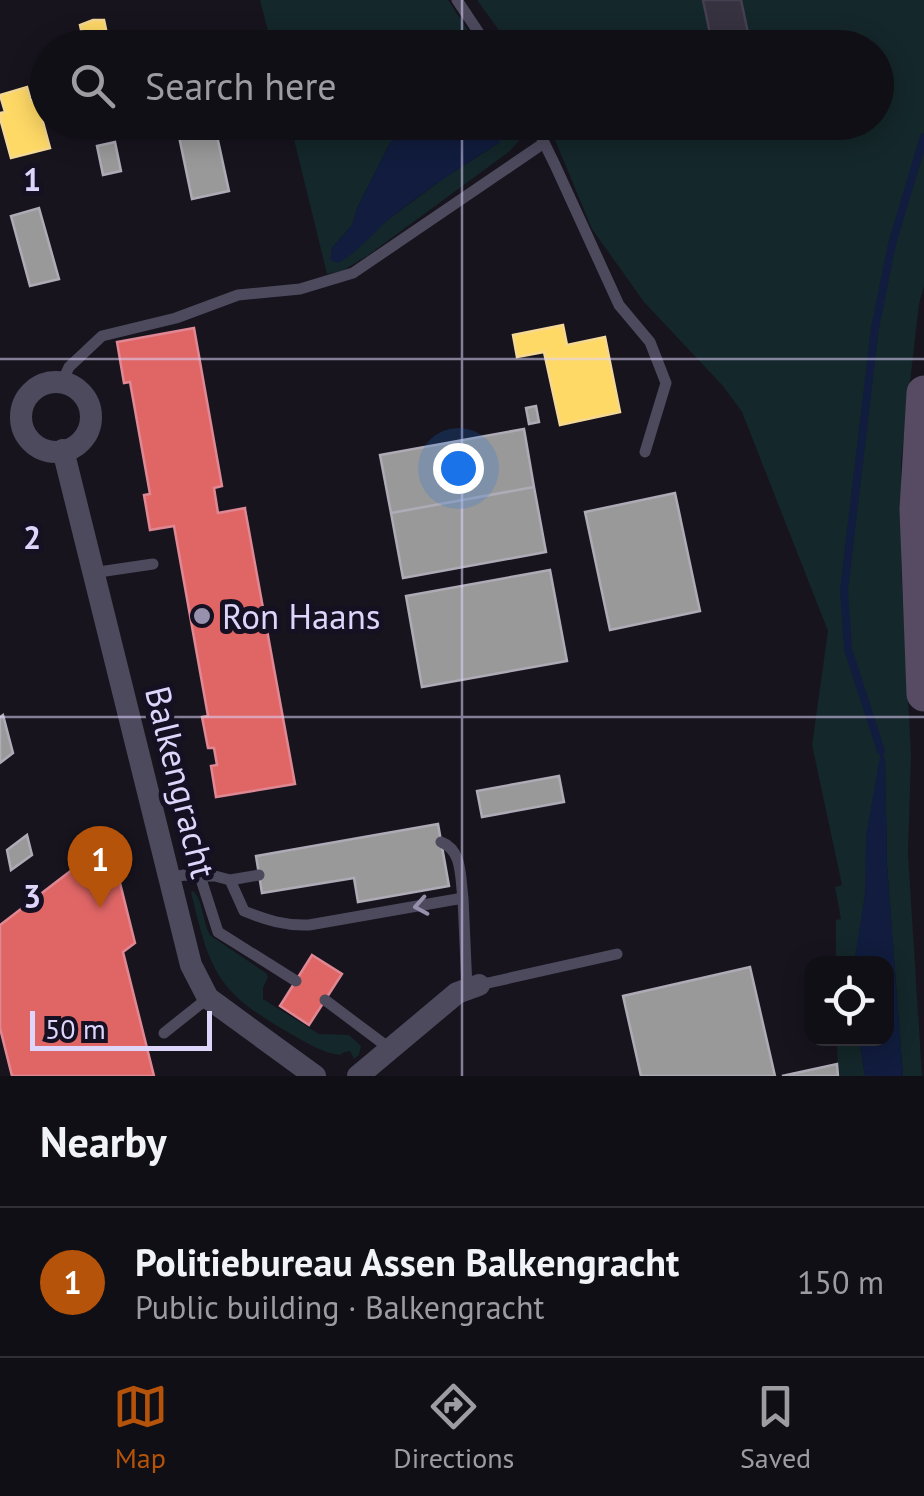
<!DOCTYPE html>
<html lang="en">
<head>
<meta charset="utf-8">
<style>
	body { margin:0; font-family:"PT Sans",sans-serif; background:#1e1d23; color:#f1f3f6 }
	.controls { position:absolute; right:30px; bottom:30px; display:grid; overflow:hidden; border-radius:20px; box-shadow:0 5px 25px #0003 }
	.controls button { width:90px; height:90px; display:grid; place-items:center; padding:0; border:0; border-bottom:2px solid #302f35; background:#110f16; color:#f1f3f6; font:50px sans-serif }
	.scale { position:absolute; left:30px; bottom:25px; width:182px; box-sizing:border-box; padding-left:10px; border:5px solid #ded5fb; border-top:0; font-size:28px; line-height:35px; white-space:nowrap; color:#ded5fb; -webkit-text-stroke:8px #151022; paint-order:stroke }
	.you { position:absolute; left:458px; top:468px; width:35px; height:35px; margin:-25px; border:8px solid #fff; border-radius:50%; background:#1a73e8; box-shadow:0 0 0 15px #1a73e833 }
	.badge { display:grid; place-items:center; width:65px; height:65px; border-radius:50%; background:#b45309; color:#fff; font-size:32px; font-weight:700 }
	.pin { position:absolute; translate:-50% -82px; filter:drop-shadow(0 2px 5px #0008) }
	.pin::after { content:''; position:absolute; top:52px; width:35px; height:30px; background:inherit; clip-path:polygon(0 0,100% 0,50% 100%) }
	.list { margin:0; padding:0; list-style:none }
	h2 { display:flex; justify-content:space-between; align-items:center; height:130px; margin:0; padding:0 40px; font-size:42px }
	h2 small { font-size:32px; font-weight:400; color:#9c9ca1 }
	.list li { display:grid; grid-template-columns:65px 1fr auto; gap:30px; align-items:center; box-sizing:border-box; height:150px; padding:0 40px; border-top:2px solid #302f35 }
	.list b { display:block; font-size:38px; white-space:nowrap }
	.list p { margin:0; font-size:32px; white-space:nowrap; color:#9c9ca1 }
	.list em { font-size:32px; font-style:normal; color:#9c9ca1 }
	.icon { flex:none; width:55px; height:55px; fill:none; stroke:currentColor; stroke-width:2; stroke-linecap:round; stroke-linejoin:round }
	.map { position:relative; flex:none; width:924px; height:1076px; overflow:hidden }
	.search { position:absolute; background:#110f16; box-shadow:0 5px 25px #0003; left:30px; right:30px; top:30px; height:110px; display:flex; align-items:center; gap:25px; box-sizing:border-box; padding:0 35px; border-radius:55px; color:#9c9ca1; font-size:38px }
	.sheet { height:280px; background:#110f16 }
	nav { display:flex; justify-content:space-around; align-items:center; box-sizing:border-box; height:140px; border-top:2px solid #302f35; background:#110f16; font-size:28px; color:#9c9ca1 }
	nav a { display:grid; justify-items:center; gap:5px }
	nav .on { color:#b45309 }
	.map>svg:first-child { display:block }
	.green { fill:#14272a }
	.water { fill:#111c3e }
	.homes { fill:#ffd966; stroke:#f5d893; stroke-width:2.5 }
	.shops { fill:#e06666; stroke:#df8793; stroke-width:2.5 }
	.industry { fill:#999; stroke:#aeabb6; stroke-width:2.5 }
	.lines { fill:none; stroke-linecap:round; stroke-linejoin:round }
	.stream { stroke:#111c3e; stroke-width:8 }
	.building { fill:#373240; stroke:#454051; stroke-width:2.5 }
	.service { stroke:#4d4a5e; stroke-width:11 }
	.minor { stroke:#4d4a5e; stroke-width:22 }
	.primary { stroke:#564b62; stroke-width:35 }
	.oneway { stroke:#9690ac }
	.grid { fill:none; stroke:#ded5fb; stroke-width:2.5; stroke-opacity:0.55 }
	.poi-dot { fill:#9891ae; stroke:#151022; stroke-width:4 }
	.labels { text-anchor:middle; dominant-baseline:central; stroke-width:10; stroke-linejoin:round; paint-order:stroke }
	.poi-label { font-size:35px; fill:#ded5fb; stroke:#151022; text-anchor:start }
	.street-label { font-size:35px; fill:#ded5fb; stroke:#151022 }
	.grid-label { font-size:32px; text-anchor:middle; font-weight:bold; fill:#ded5fb; stroke:#151022; stroke-width:10; stroke-linejoin:round; paint-order:stroke }
</style>
</head>
<body>
<div class="map">
<svg width="924" height="1076" viewBox="0 0 924 1076">
	<rect width="100%" height="100%" fill="#17141e"/>
	<!-- green -->
	<path class="green" d="M 260,0 L 448,0 L 479,47 L 272,47 Z
		M 477,0 L 924,0 L 924,286 L 919,304 L 901,461 L 901,567 L 911,754 L 908,854 L 922,1076 L 903,1076 L 887,866 L 885,758 L 881,753 L 861,929 L 854,963 L 836,963 L 836,920 L 841,919 L 835,887 L 842,885 L 812,745 L 828,631 L 742,412 L 723,386 L 644,302 L 592,229 L 548,123 L 876,122 L 876,48 L 511,47 Z
		M 290,123 L 410,123 L 390,143 L 358,206 L 352,225 L 332,248 L 389,219 L 447,176 L 499,143 L 501,123 L 524,123 C 527,134 517,143 510,151 L 367,256 L 342,271 L 327,274 Z
		M 193,891 C 204,901 202,923 211,936 L 266,973 L 268,977 L 263,988 L 263,999 L 319,1034 L 349,1035 L 361,1046 L 359,1055 L 354,1059 L 350,1051 L 342,1053 L 341,1055 C 322,1053 307,1043 291,1034 C 217,992 210,972 191,892 Z
		M 837,1039 L 859,1039 L 865,1076 L 838,1076 Z"/>
	<!-- water -->
	<path class="water" d="M 410,123 L 501,123 L 499,143 C 463,165 427,189 393,216 C 374,231 360,251 338,263 L 330,260 L 332,248 L 352,225 L 358,206 L 390,143 Z
		M 881,751 L 885,758 L 887,866 L 903,1076 L 865,1076 L 859,1039 L 886,1038 L 886,964 L 854,963 L 865,895 L 866,836 Z"/>
	<!-- homes -->
	<path class="homes" d="M 93,20 L 104,20 L 110,48 L 85,48 L 80,25 Z
		M 27,87 L 31,101 L 37,100 L 50,148 L 11,158 L 0,118 L 0,113 L 5,112 L 0,95 Z
		M 563,325 L 567,345 L 605,337 L 620,412 L 560,425 L 544,352 L 517,357 L 513,335 Z"/>
	<!-- shops -->
	<path class="shops" d="M 194,328 L 222,486 L 214,488 L 218,513 L 245,508 L 245,509 L 295,784 L 216,797 L 211,766 L 217,765 L 214,748 L 208,748 L 202,717 L 208,716 L 174,526 L 150,530 L 144,495 L 150,494 L 130,382 L 124,383 L 117,342 Z
		M 109,839 L 135,943 L 123,952 L 154,1076 L 12,1076 L 0,1028 L 0,925 L 90,856 Z
		M 312,955 L 342,974 L 309,1025 L 280,1006 Z"/>
	<!-- industry -->
	<path class="industry" d="M 176,122 L 214,122 L 229,191 L 192,199 Z
		M 115,142 L 121,171 L 103,175 L 97,146 Z
		M 39,208 L 59,279 L 30,286 L 11,216 Z
		M 536,406 L 539,422 L 529,424 L 526,408 Z
		M 524,429 L 534,487 L 391,513 L 380,455 Z
		M 534,487 L 546,552 L 403,578 L 391,513 Z
		M 675,493 L 700,611 L 610,630 L 585,512 Z
		M 550,570 L 567,661 L 422,687 L 406,596 Z
		M 3,715 L 13,753 L 0,763 L 0,717 Z
		M 559,776 L 564,802 L 482,817 L 477,791 Z
		M 438,824 L 449,886 L 358,902 L 354,878 L 262,893 L 256,856 Z
		M 27,835 L 32,855 L 11,870 L 7,850 Z
		M 750,967 L 775,1076 L 641,1076 L 623,996 Z
		M 837,1064 L 838,1076 L 782,1076 Z"/>
	<g class="lines">
		<!-- stream -->
		<path class="stream" d="M 881,751 L 848,649 L 844,590 L 875,328 L 892,244 L 924,137"/>
	</g>
	<!-- building -->
	<path class="building" d="M 703,0 L 741,0 L 751,47 L 713,48 Z"/>
	<g class="lines">
		<!-- service -->
		<path class="service" d="M 457,0 L 489,48
			M 534,122 L 555,165 L 619,305 L 650,342 L 666,383 L 645,452
			M 62,382 L 69,367 L 102,336 L 176,318 L 238,295 L 300,289 L 353,273 L 544,143
			M 92,573 L 153,564
			M 441,842 C 463,850 460,878 463,898
			M 200,876 L 215,876 L 230,880 L 244,911 C 266,920 285,926 309,925 L 463,898 L 467,988
			M 169,878 L 184,875 L 200,876 L 218,932 L 296,981
			M 230,880 L 259,875
			M 479,985 L 617,954
			M 325,1000 L 389,1048
			M 164,1033 L 208,998"/>
		<!-- minor -->
		<path class="minor" d="M21 417a35 35 0 1 1 70 0a35 35 0 1 1-70 0Z
			M 63,450 L 191,965 L 208,998 L 315,1076
			M 358,1076 L 457,993 L 479,985"/>
		<!-- primary -->
		<path class="primary" d="M 924,393 L 917,509 L 924,694"/>
	</g>
	<!-- one-way arrows -->
	<defs><path id="oneway-chevron" d="M-2-3.5L2.5 0L-2 3.5" fill="none" stroke-width="1.6" stroke-linecap="round" stroke-linejoin="round" transform="scale(2.5)"/></defs>
	<use class="oneway" href="#oneway-chevron" transform="translate(421 906) rotate(170)"/>
	<!-- grid -->
	<path class="grid" d="M 462,0 L 462,48M 462,122 L 462,1076M 0,359 L 924,359M 0,717 L 924,717"/>
	<!-- markers -->
	<circle class="poi-dot" cx="202" cy="616" r="10"/>
	<g class="labels">
		<!-- poi labels -->
		<g class="poi-label">
			<text x="222" y="616">Ron Haans</text>
		</g>
		<!-- street labels -->
		<g class="street-label">
			<text transform="translate(181 782) rotate(76)">Balkengracht</text>
		</g>
	</g>
	<g class="grid-label">
		<text x="32" y="191">1</text>
		<text x="32" y="549">2</text>
		<text x="32" y="908">3</text>
	</g>
</svg>
<div class="controls">
<button><svg class="icon" aria-label="locate" viewBox="0 0 24 24"><circle cx="12" cy="12" r="6"/><path d="M12 2v4M12 18v4M2 12h4M18 12h4"/></svg></button>
</div>
<div class="scale">50 m</div>
<div class="you"></div>
<div class="pin badge" style="left:100px;top:908px">1</div>
<div class="search"><svg class="icon" aria-label="search" viewBox="0 0 24 24"><circle cx="10" cy="10" r="6"/><path d="M15 15l6 6"/></svg>Search here</div>
</div>
<section class="sheet">
<h2>Nearby<small></small></h2>
<ul class="list">
<li><span class="badge">1</span><div><b>Politiebureau Assen Balkengracht</b><p>Public building · Balkengracht</p></div><em>150 m</em></li>
</ul>
</section>
<nav>
<a class="on"><svg class="icon" aria-label="map" viewBox="0 0 24 24"><path d="M3 6l6-2 6 2 6-2v14l-6 2-6-2-6 2zM9 4v14M15 6v14"/></svg>Map</a>
<a><svg class="icon" aria-label="directions" viewBox="0 0 24 24"><path d="M12 3l9 9-9 9-9-9zM9 14v-3h6M13 9l2 2-2 2"/></svg>Directions</a>
<a><svg class="icon" aria-label="saved" viewBox="0 0 24 24"><path d="M7 4h10v16l-5-4-5 4z"/></svg>Saved</a>
</nav>
</body>
</html>
